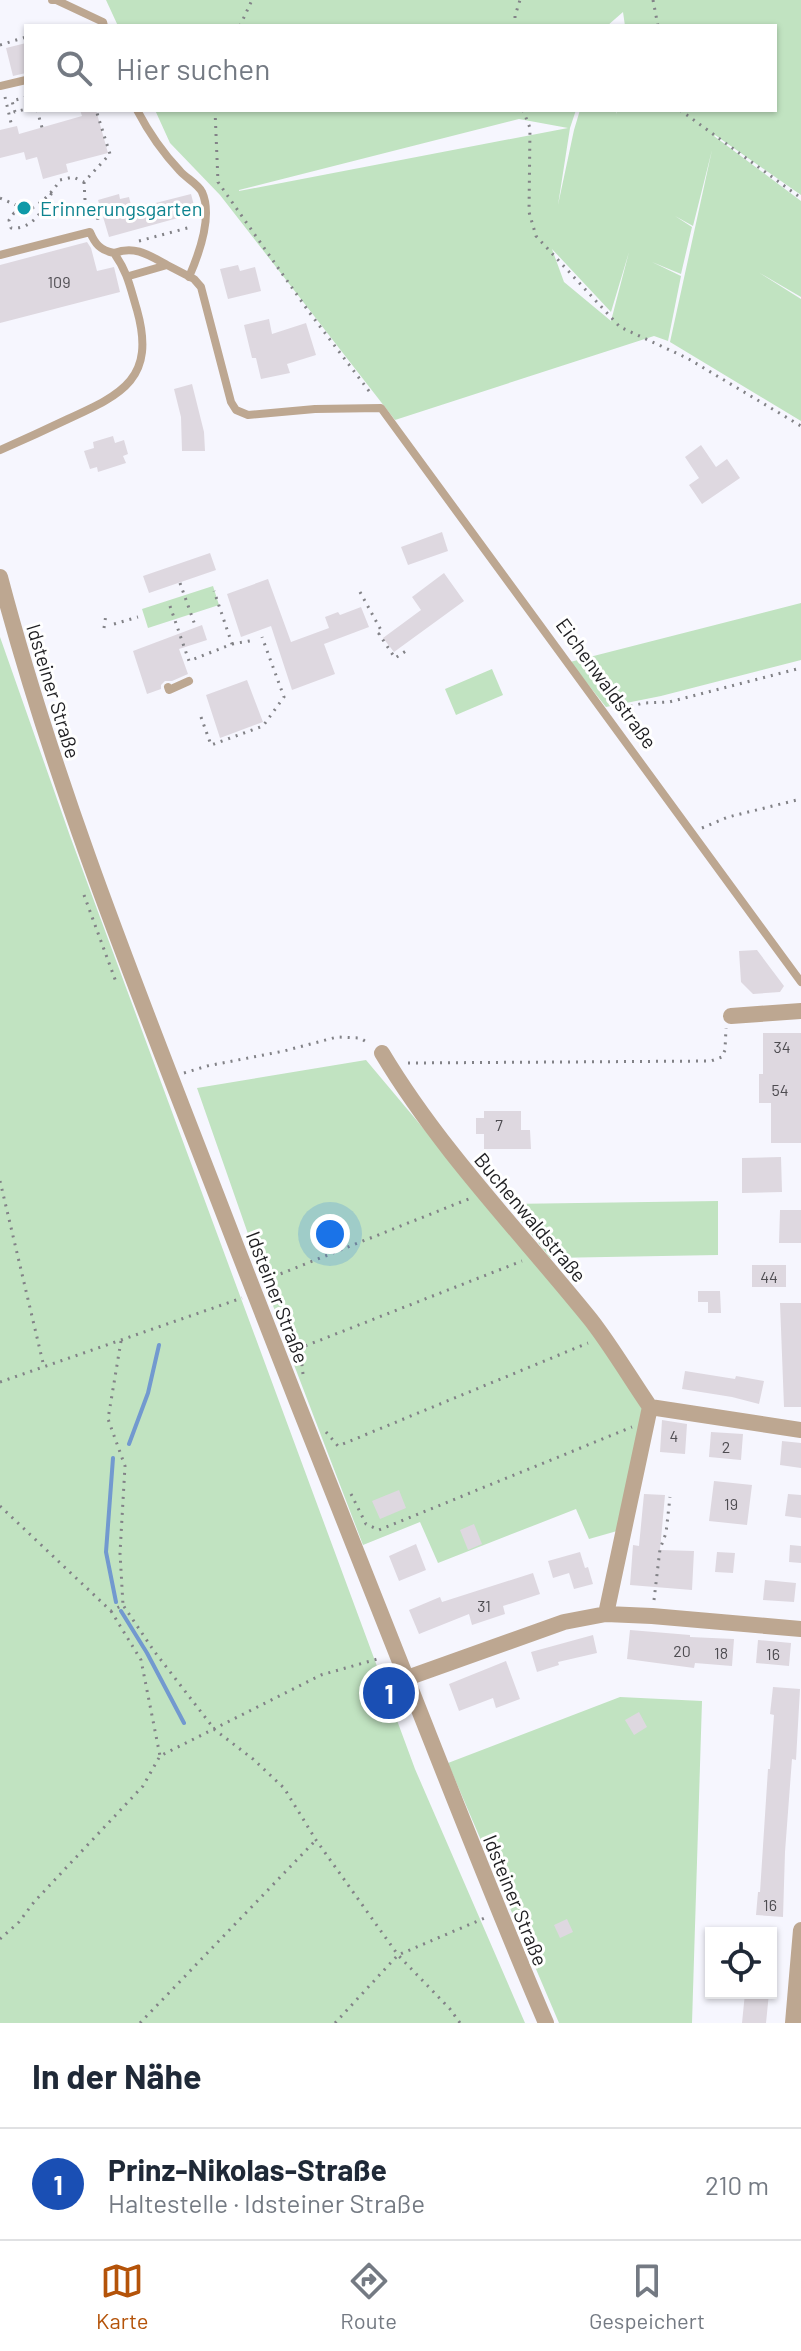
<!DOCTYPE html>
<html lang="de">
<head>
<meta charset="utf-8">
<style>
	body { margin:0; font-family:Barlow,sans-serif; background:#f6f6f7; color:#1f2937 }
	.controls { position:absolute; right:24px; bottom:24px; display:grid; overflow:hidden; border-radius:0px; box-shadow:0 2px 6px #0004 }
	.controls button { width:72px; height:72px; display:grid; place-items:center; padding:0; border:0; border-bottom:2px solid #e0e1e3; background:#fff; color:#1f2937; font:40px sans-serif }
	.you { position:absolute; left:330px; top:1234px; width:28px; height:28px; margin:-20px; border:6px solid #fff; border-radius:50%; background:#1a73e8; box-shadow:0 0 0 12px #1a73e833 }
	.badge { display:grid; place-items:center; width:52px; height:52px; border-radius:50%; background:#b45309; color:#fff; font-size:26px; font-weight:700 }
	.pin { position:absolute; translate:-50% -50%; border:4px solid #fff; box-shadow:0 2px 8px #0006 }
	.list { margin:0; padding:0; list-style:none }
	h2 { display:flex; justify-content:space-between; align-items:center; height:104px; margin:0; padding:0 32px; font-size:34px }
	h2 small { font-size:26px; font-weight:400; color:#747a83 }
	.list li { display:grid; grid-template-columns:52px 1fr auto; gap:24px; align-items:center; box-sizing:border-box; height:112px; padding:0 32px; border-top:2px solid #e0e1e3 }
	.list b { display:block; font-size:30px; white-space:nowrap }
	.list p { margin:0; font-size:26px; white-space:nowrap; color:#747a83 }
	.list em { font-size:26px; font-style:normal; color:#747a83 }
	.icon { flex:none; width:44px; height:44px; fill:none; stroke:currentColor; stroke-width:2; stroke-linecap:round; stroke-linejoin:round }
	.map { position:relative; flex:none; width:801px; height:2023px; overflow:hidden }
	.search { position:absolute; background:#fff; box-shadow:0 2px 6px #0004; left:24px; right:24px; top:24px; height:88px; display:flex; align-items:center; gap:20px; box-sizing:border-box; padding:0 28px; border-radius:0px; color:#747a83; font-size:30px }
	.sheet { height:216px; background:#fff }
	nav { display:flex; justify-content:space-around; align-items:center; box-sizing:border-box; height:112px; border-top:2px solid #e0e1e3; background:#fff; font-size:22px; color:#747a83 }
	nav a { display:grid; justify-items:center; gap:4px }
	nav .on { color:#b45309 }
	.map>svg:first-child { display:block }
	.green { fill:#c1e3c1; fill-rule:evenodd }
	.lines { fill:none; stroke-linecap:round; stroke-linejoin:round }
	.stream { stroke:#7299cf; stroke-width:4 }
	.building { fill:#ded8e0 }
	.path { stroke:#828287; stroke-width:3; stroke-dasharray:2 6; stroke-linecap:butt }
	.lane { stroke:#bda791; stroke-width:8 }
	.street { stroke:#bda791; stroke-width:16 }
	.culture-dot { fill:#0f9aa8; stroke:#fff; stroke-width:3 }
	.labels { text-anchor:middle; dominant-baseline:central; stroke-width:6; stroke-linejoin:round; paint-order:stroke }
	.number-label { font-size:16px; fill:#4e4c51 }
	.culture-label { font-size:20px; fill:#0d838f; stroke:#fff; text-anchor:start }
	.street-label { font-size:20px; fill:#1e1e21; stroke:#fff }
</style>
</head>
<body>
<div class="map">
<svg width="801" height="2023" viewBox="0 0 801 2023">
	<rect width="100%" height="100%" fill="#f6f6fe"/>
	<!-- green -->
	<path class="green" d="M 106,0 L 801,0 L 801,195 L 715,135 L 714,136 L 801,201 L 801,297 L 758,272 L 801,299 L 801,421 L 670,342 L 712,150 L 693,226 L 675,216 L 692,227 L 681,274 L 652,262 L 681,276 L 668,341 L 654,336 L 395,420 L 220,195 L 170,143 L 155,110 L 576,110 L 570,128 L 558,205 L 574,130 L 580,110 L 616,110 L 616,114 L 617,110 L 775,110 L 775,26 L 625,26 L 623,12 L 607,26 L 118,26 ZM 519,119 L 568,128 L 239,191 L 239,190 ZM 552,249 L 611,312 L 629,252 L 611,321 L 564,282 Z
		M 213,586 L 219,605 L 148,628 L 142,609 Z
		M 801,603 L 801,660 L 661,696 L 606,707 L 570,662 Z
		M 0,637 L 70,836 L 415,1769 L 525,2023 L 0,2023 Z
		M 492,669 L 503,695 L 456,715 L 445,689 Z
		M 366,1060 L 591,1328 L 644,1411 L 617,1531 L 589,1539 L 576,1509 L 438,1563 L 420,1522 L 363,1545 L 291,1357 L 197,1088 Z
		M 718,1201 L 718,1255 L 550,1258 L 508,1204 Z
		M 620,1697 L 702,1701 L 692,2023 L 559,2023 L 448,1763 Z"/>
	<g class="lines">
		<!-- stream -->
		<path class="stream" d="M 129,1444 L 148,1393 L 159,1345
			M 113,1458 L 106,1552 L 116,1602
			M 121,1611 L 147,1653 L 184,1723"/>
	</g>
	<!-- building -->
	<path class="building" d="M 26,43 L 26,73 L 13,76 L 6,48 Z
		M 80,110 L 96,110 L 108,153 L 66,164 L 68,172 L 43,179 L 37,157 L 26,160 L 24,152 L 0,158 L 0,130 L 17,126 L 19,134 L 82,116 Z
		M 119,194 L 120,199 L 129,197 L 132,209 L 191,194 L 196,213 L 109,237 L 98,200 Z
		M 87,242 L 91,248 L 97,271 L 114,267 L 120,292 L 0,323 L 0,265 Z
		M 238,265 L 240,271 L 255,267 L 261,291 L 228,299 L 220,269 Z
		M 269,319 L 272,334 L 306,323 L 316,355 L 287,364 L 290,373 L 261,379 L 256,358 L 252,358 L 244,325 Z
		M 192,384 L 204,432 L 205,451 L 182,451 L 181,417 L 174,389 Z
		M 113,436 L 115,443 L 124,440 L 128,454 L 123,456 L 126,463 L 98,472 L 97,467 L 90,469 L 84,451 L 94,448 L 93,442 Z
		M 701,445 L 716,467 L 727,459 L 740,478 L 702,504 L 689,485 L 699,478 L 685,457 Z
		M 442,532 L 448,551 L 408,565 L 401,547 Z
		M 210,553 L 216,570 L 149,593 L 143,576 Z
		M 444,573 L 464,601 L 394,652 L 383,638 L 421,610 L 412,597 Z
		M 268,579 L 291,642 L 329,628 L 325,617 L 338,612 L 340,615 L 361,607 L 369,627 L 324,644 L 335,674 L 292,690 L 271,626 L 241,637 L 227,594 Z
		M 202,625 L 207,640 L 179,649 L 188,674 L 172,681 L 165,681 L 161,685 L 161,689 L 147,694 L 133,651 Z
		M 247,680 L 263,722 L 220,738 L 206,695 Z
		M 757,950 L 784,986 L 780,992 L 753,994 L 741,982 L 739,951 Z
		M 763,1033 L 801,1033 L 801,1143 L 771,1143 L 771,1103 L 759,1103 L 759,1074 L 763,1074 Z
		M 484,1111 L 521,1111 L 521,1130 L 530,1130 L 531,1149 L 484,1149 L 484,1134 L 476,1134 L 476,1118 L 484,1118 Z
		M 781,1157 L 782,1192 L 742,1193 L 742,1158 Z
		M 780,1210 L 801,1210 L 801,1243 L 779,1243 Z
		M 752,1265 L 786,1265 L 786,1287 L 752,1287 Z
		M 698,1291 L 720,1291 L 721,1313 L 708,1313 L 708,1302 L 698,1302 Z
		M 780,1303 L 801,1303 L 801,1407 L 784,1407 Z
		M 685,1371 L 735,1379 L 736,1376 L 764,1381 L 759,1404 L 732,1397 L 682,1389 Z
		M 662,1420 L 687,1424 L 685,1454 L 660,1452 Z
		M 711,1432 L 743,1434 L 741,1460 L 709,1457 Z
		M 782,1441 L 801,1443 L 801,1468 L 780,1465 Z
		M 714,1481 L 752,1485 L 747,1525 L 709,1521 Z
		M 399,1490 L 406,1508 L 380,1519 L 372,1501 Z
		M 644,1494 L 665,1495 L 660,1550 L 694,1551 L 692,1590 L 630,1585 L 633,1545 L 639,1546 Z
		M 788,1494 L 801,1495 L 801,1518 L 785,1516 Z
		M 474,1524 L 482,1544 L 468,1550 L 460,1530 Z
		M 416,1544 L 426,1570 L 399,1581 L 389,1556 Z
		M 790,1545 L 801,1546 L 801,1563 L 789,1562 Z
		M 580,1552 L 585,1568 L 588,1567 L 593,1584 L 574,1589 L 569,1573 L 553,1578 L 548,1561 Z
		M 717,1552 L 735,1553 L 733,1573 L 715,1572 Z
		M 533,1573 L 540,1594 L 503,1606 L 505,1614 L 472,1625 L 469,1614 L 419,1634 L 409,1610 L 440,1597 L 442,1602 Z
		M 765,1580 L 796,1583 L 794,1602 L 763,1600 Z
		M 630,1630 L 690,1635 L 690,1637 L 734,1639 L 732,1666 L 695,1663 L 694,1668 L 627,1659 Z
		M 593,1635 L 597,1653 L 558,1662 L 559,1665 L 537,1672 L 531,1652 Z
		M 758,1640 L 791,1643 L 789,1666 L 756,1663 Z
		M 506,1661 L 520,1699 L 496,1708 L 493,1698 L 459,1711 L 449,1684 Z
		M 773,1687 L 800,1689 L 796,1760 L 792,1759 L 785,1852 L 783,1917 L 756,1915 L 758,1892 L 760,1892 L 768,1769 L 770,1769 L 774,1715 L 770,1714 Z
		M 639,1712 L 647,1727 L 634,1735 L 625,1720 Z
		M 567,1919 L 573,1932 L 560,1938 L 554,1925 Z
		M 745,1993 L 769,1993 L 766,2023 L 742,2023 Z"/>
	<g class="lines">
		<!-- path -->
		<path class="path" d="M 653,0 L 658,26
			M 240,26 L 252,0
			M 515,26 L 515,16 L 520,0
			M 0,45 L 26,37
			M 5,97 L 12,127
			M 26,97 L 12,101 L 15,112 L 26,109
			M 37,110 L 43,131
			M 215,110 L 218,182 L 309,312 L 372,395
			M 523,110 L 530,128 L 529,212 L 536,236 L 620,327 L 687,358 L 801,426
			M 680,110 L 801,198
			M 84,182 L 85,200 L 97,215 L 99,225
			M 0,198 L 16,205 L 22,214 C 38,206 51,195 60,180 L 73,177 L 84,182 L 110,154 L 96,110
			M 22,214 L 14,213 L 9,220 L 11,228 C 32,230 44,210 52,192
			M 139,241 L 191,227
			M 180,583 L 196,628
			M 360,592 L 382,632 L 379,634 L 395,658 L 409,649
			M 170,606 L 189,661 L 232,644 L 214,591
			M 114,624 L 138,617
			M 104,628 L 106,614
			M 232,644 L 255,640
			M 615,710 L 644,703 L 669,702 L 801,668
			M 201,717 L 211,745 L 263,726 L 284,697 L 262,637
			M 702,828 L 728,817 L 801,799
			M 84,895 L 116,982
			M 408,1063 L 711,1061 L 722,1057 L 725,1050 L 726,1028
			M 184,1073 L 207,1066 L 284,1051 L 337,1037 L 360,1038 L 370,1044
			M 0,1181 L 44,1367
			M 268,1282 L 270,1278 L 471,1198
			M 121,1341 L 108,1419 L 125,1466 L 120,1553 L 123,1605
			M 303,1374 L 300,1348 L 522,1261
			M 0,1382 L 242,1298
			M 326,1432 L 338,1446 L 588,1343
			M 351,1494 L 366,1524 L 379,1530 L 632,1427
			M 0,1506 L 111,1611 L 123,1605 L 154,1651 L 215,1730 L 253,1759 L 284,1788 L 316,1840 L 398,1955 L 450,2009 L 460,2023
			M 654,1600 L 660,1549 L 666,1533 L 670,1497
			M 111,1611 L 141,1660 L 160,1756
			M 0,1939 L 19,1922 L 34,1902 L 143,1786 L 160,1756 L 321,1675 L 381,1658
			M 140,2023 L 315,1841
			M 335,2023 L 398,1955 L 487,1917"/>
		<!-- lane -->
		<path class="lane" d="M 52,0 L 56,0 L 103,22 L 104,26
			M 0,86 L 26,80
			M 137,110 C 149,133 162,152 180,171 C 186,178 198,184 202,192 C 213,216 199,254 189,277
			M 114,253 C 135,245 149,255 167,265
			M 0,255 L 90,232 C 95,244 100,250 114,253 C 128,273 130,287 137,310 C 156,378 123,394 68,419 C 45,430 23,440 0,450
			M 129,276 L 167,265 L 194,279 L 201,287 L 231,402 L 236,410 L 248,415 L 315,409 L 381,408 L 801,982
			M 168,687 L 169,690 L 189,681"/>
		<!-- street -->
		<path class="street" d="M 0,577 C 60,805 151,1024 235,1243 C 291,1388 349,1533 406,1677 C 452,1793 497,1909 546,2023
			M 731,1016 L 801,1011
			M 382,1053 C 440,1150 520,1232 591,1320 C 612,1347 630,1378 650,1407 L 801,1430
			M 606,1614 L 650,1407
			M 407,1678 L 564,1622 L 606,1614 L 652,1616 L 801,1629
			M 793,2023 L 801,1930"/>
	</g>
	<!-- markers -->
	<circle class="culture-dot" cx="24" cy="208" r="8"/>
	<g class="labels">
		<!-- number labels -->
		<g class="number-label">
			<text x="59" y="281">109</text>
			<text x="782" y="1046">34</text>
			<text x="780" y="1089">54</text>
			<text x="499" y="1124">7</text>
			<text x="769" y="1276">44</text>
			<text x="674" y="1435">4</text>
			<text x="726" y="1446">2</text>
			<text x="731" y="1503">19</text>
			<text x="484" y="1605">31</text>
			<text x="682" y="1650">20</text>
			<text x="721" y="1652">18</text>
			<text x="773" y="1653">16</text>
			<text x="770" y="1904">16</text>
		</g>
		<!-- culture labels -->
		<g class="culture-label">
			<text x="40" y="208">Erinnerungsgarten</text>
		</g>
		<!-- street labels -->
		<g class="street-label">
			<text transform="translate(607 683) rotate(54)">Eichenwaldstraße</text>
			<text transform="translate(54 691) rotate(73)">Idsteiner Straße</text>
			<text transform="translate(531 1217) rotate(50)">Buchenwaldstraße</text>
			<text transform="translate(278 1297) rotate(69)">Idsteiner Straße</text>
			<text transform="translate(516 1900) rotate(68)">Idsteiner Straße</text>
		</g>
	</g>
</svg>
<div class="controls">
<button><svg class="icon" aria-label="locate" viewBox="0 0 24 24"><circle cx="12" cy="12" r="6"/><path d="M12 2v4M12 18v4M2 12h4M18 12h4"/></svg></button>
</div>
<div class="you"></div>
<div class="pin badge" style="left:389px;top:1693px;background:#1a4fb4">1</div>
<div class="search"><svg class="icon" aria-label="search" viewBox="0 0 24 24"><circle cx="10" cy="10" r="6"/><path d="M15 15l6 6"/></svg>Hier suchen</div>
</div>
<section class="sheet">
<h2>In der Nähe<small></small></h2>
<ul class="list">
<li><span class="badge" style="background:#1a4fb4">1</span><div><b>Prinz-Nikolas-Straße</b><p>Haltestelle · Idsteiner Straße</p></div><em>210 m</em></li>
</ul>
</section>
<nav>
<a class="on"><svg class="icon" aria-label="map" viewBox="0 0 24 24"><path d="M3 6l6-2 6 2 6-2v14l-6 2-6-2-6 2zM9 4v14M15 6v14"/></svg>Karte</a>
<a><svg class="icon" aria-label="directions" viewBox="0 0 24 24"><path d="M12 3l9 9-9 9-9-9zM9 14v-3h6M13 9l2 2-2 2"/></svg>Route</a>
<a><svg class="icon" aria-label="saved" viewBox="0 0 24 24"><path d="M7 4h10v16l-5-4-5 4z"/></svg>Gespeichert</a>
</nav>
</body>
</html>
